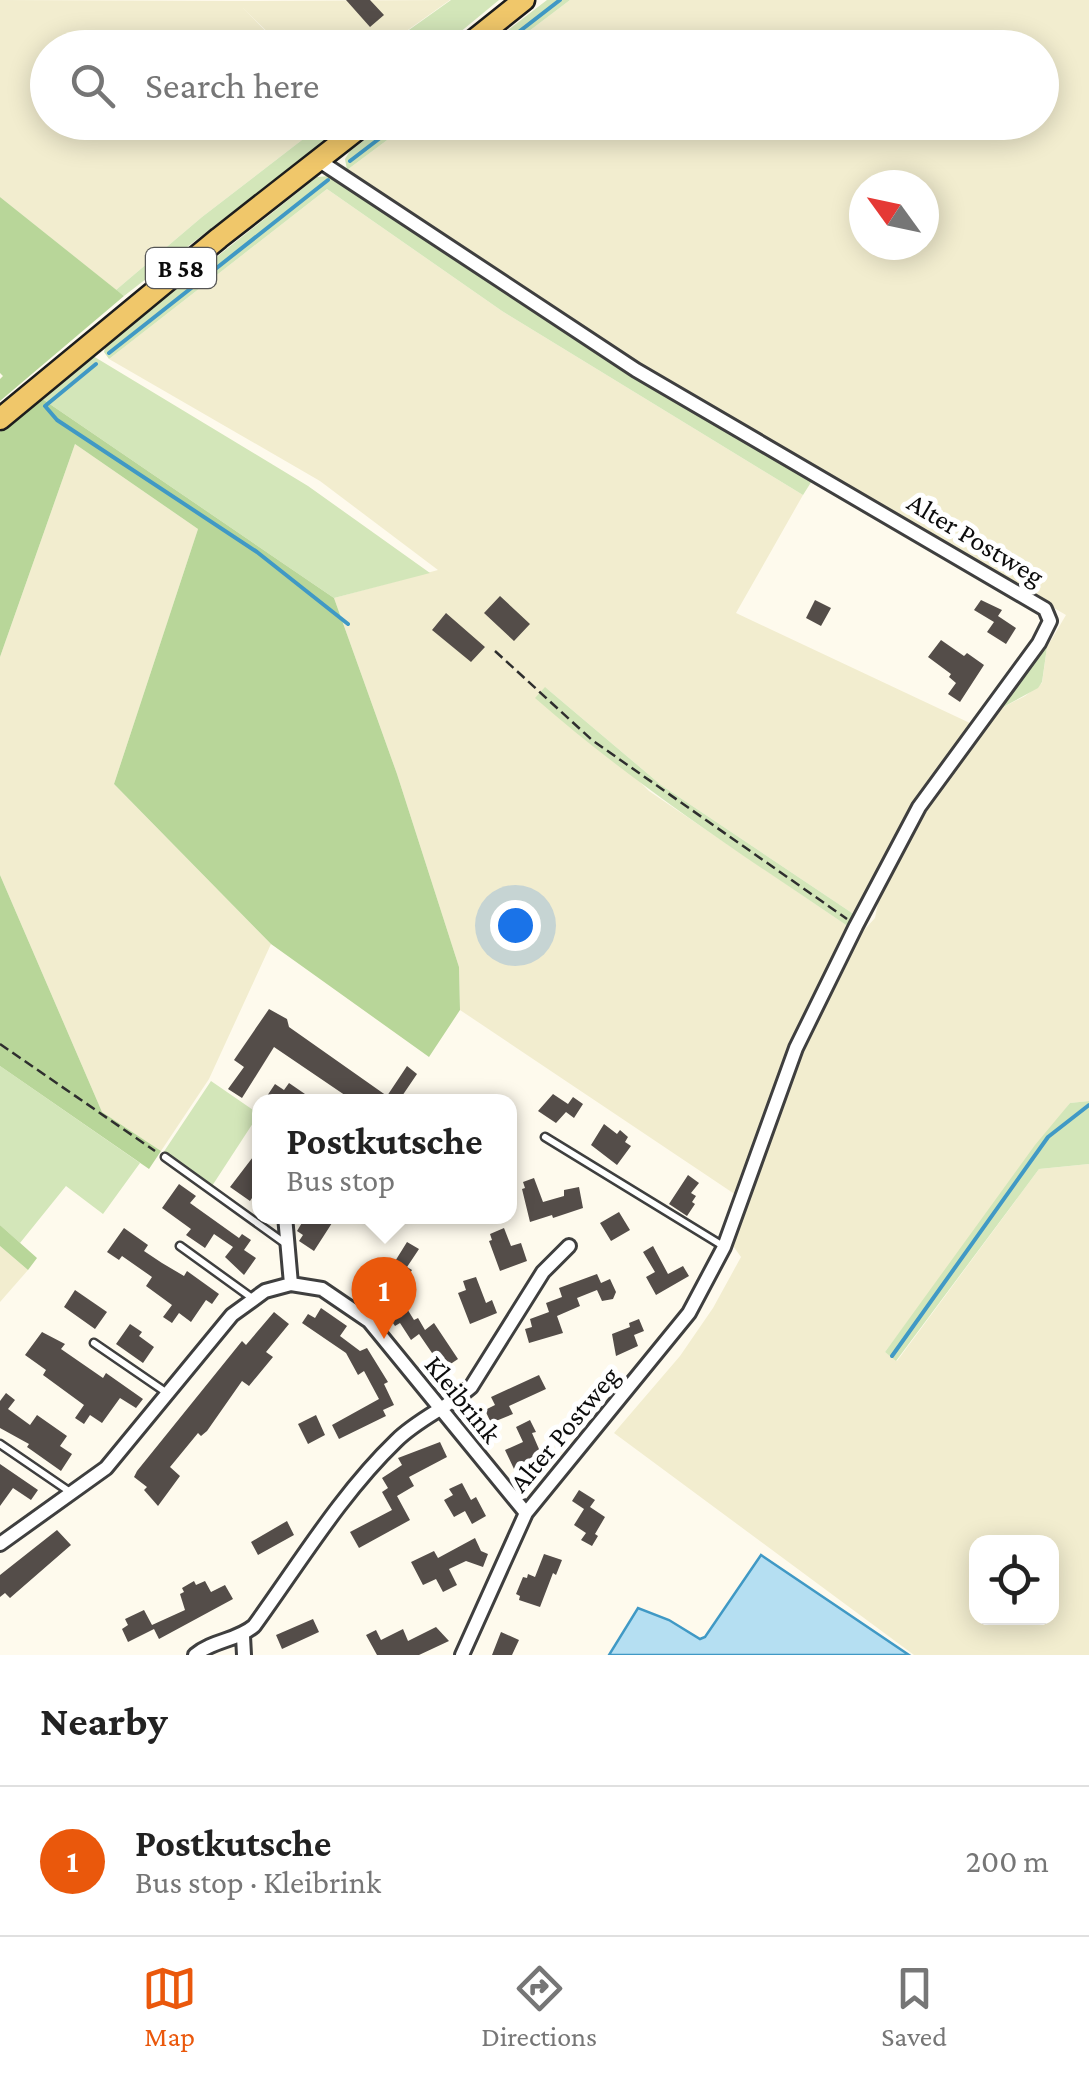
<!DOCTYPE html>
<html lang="en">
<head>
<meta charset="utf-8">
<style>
	body { margin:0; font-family:"Crimson Pro",serif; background:#f6f6f6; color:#222 }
	.controls { position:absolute; right:30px; bottom:30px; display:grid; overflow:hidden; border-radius:20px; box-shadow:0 5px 25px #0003 }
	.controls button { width:90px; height:90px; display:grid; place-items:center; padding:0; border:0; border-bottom:2px solid #e0e0e0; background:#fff; color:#222; font:50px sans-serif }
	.compass { position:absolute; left:849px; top:170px; width:90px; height:90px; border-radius:50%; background:#fff; box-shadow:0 5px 25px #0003; rotate:303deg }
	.you { position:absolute; left:515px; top:925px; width:35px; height:35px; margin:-25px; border:8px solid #fff; border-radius:50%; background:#1a73e8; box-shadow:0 0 0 15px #1a73e833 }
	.badge { display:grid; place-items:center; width:65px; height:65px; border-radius:50%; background:#ea580c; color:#fff; font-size:32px; font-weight:700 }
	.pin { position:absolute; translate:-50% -82px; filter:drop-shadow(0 2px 5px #0008) }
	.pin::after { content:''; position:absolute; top:52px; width:35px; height:30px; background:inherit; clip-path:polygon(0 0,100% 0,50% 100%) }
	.popup { position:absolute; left:252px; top:1094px; width:265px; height:130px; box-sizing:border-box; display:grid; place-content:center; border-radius:20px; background:#fff; filter:drop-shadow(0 2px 8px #0005); font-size:32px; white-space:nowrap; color:#767676 }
	.popup b { font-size:38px; color:#222 }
	.popup::after { content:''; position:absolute; left:50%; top:100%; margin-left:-20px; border:20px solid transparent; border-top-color:#fff }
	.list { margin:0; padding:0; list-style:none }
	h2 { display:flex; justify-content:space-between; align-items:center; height:130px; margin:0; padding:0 40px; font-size:42px }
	h2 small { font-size:32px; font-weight:400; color:#767676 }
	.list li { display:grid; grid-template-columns:65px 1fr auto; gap:30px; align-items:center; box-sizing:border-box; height:150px; padding:0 40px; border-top:2px solid #e0e0e0 }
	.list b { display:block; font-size:38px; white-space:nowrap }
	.list p { margin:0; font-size:32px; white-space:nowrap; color:#767676 }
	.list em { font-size:32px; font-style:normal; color:#767676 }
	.icon { flex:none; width:55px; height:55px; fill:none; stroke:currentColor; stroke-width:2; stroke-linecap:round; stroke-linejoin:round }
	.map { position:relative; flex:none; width:1089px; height:1655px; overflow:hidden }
	.search { position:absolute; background:#fff; box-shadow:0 5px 25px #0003; left:30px; right:30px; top:30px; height:110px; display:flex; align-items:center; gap:25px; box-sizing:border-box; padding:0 35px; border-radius:55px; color:#767676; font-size:38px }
	.sheet { height:280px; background:#fff }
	nav { display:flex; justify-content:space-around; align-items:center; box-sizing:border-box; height:140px; border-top:2px solid #e0e0e0; background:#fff; font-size:28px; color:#767676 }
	nav a { display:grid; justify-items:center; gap:5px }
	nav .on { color:#ea580c }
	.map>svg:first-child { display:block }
	.farmland { fill:#f2edcf; fill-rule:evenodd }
	.green { fill:#d3e6b9 }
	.forest { fill:#b8d699 }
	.water { fill:#b5dff2; stroke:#4099c5; stroke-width:2.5 }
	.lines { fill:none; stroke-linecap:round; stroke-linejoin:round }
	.stream { stroke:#4099c5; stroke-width:4 }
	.building { fill:#544d49 }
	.service-casing { stroke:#3f3f3f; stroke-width:11 }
	.minor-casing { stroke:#3f3f3f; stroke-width:18 }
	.primary-casing { stroke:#1d1d1d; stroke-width:25 }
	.path { stroke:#2e2e2e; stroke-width:2.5; stroke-dasharray:10 5; stroke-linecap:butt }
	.service { stroke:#fff; stroke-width:6 }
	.minor { stroke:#fff; stroke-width:12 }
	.primary { stroke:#f0c76a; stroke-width:20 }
	.labels { text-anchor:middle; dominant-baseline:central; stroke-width:10; stroke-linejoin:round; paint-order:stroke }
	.shield { fill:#fff; stroke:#555; stroke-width:2.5 }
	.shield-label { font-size:25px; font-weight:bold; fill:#0c0c0c }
	.street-label { font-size:28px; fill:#0c0c0c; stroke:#fff }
</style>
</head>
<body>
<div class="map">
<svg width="1089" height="1655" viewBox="0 0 1089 1655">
	<rect width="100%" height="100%" fill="#fefaed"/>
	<!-- farmland -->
	<path class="farmland" d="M 0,0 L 234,1 L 450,0 L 384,47 L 283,47 L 242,7 L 281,47 L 48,48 L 48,122 L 324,123 L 202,217 L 116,290 L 0,197 Z
		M 570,0 L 1089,0 L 1089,1101 L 1070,1103 L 885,1352 L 897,1361 L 1039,1169 L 1089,1164 L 1089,1655 L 914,1655 L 614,1433 L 680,1356 L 713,1308 L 741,1257 L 731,1243 L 801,1051 L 855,940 L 875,918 L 882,884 L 923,810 L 994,712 L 1025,696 L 1042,683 L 1047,647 L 1066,615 L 640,368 L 347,170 L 410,123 L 1042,122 L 1042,48 L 508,47 ZM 864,185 L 924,185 L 924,245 L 864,245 ZM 976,1542 L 1052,1542 L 1052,1618 L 976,1618 Z
		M 327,189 L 502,311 L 803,495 L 736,613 L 972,724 L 914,805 L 855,915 L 661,785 L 545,687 L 649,791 L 849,927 L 789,1046 L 739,1197 L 460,1010 L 459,967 L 397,774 L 334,598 L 438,570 L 320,481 L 109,359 Z
		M 75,444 L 198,529 L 114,784 L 271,944 L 209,1079 L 161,1151 L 102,1112 L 0,875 L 0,657 Z
		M 0,1246 L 28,1270 L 0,1302 Z"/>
	<!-- green -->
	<path class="green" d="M 451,0 L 499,0 L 442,47 L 385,47 Z
		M 547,0 L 570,0 L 508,47 L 486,47 Z
		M 324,123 L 347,123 L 124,296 L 116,290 L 202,217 Z
		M 387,123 L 410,123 L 347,170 L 345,159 L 350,151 Z
		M 329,176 L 349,184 L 815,476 L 803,495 L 502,311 L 327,189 L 109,359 L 104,352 L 106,345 L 317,177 Z
		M 93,356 L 308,486 L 430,573 L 334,598 L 41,398 Z
		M 1047,647 L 1042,682 L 1038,688 L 994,712 Z
		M 545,687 L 661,785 L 855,915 L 849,927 C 741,854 633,784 535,698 Z
		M 0,1066 L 140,1163 L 103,1214 L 66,1186 L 20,1243 L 0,1225 Z
		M 211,1081 L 259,1114 L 212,1186 L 163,1153 Z
		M 1089,1101 L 1089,1164 L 1039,1169 L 896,1361 L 885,1352 L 1035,1145 L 1070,1103 Z"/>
	<!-- forest -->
	<path class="forest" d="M 0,197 L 124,296 L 0,401 L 0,379 L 3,376 L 0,373 Z
		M 41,398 L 334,598 L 397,774 L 459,967 L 460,1010 L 429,1057 L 271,944 L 114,784 L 198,529 L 75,444 L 0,657 L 0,432 Z
		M 0,875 L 102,1112 L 161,1151 L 149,1169 L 0,1066 Z
		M 0,1225 L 37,1258 L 28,1270 L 0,1246 Z"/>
	<!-- water -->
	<path class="water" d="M 761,1555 L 909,1655 L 609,1655 L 638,1608 L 669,1620 L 700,1639 L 705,1637 Z"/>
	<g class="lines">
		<!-- stream -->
		<path class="stream" d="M 498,48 L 560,0
			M 350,161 L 401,122
			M 109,353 L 328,180
			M 96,364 L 45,406 L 57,420 L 257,552 L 348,624
			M 892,1356 L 1048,1137 L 1089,1105"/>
	</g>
	<!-- building -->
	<path class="building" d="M 346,0 L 370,0 L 384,15 L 370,27 Z
		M 500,596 L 530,624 L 514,641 L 484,613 Z
		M 815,600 L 831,608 L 821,626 L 806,618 Z
		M 981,600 L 1002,610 L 998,616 L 1016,628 L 1006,644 L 987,632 L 994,622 L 974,610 Z
		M 446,613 L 485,647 L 471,662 L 432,630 Z
		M 941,640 L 964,656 L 967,653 L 984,665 L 960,702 L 948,694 L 956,683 L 949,677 L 951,674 L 928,657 Z
		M 269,1009 L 287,1019 L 289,1027 L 387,1096 L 407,1066 L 417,1074 L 398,1102 L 355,1102 L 274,1047 L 242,1098 L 228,1089 L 244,1067 L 234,1060 Z
		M 289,1083 L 305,1094 L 301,1102 L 263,1102 L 275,1084 L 284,1090 Z
		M 553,1094 L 568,1104 L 573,1097 L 583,1104 L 574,1118 L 566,1112 L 556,1123 L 538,1111 Z
		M 604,1124 L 617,1134 L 620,1130 L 628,1137 L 625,1142 L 631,1146 L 617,1165 L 591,1145 Z
		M 259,1149 L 259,1199 L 254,1195 L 250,1201 L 230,1187 Z
		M 688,1175 L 699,1183 L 691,1193 L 696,1196 L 692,1202 L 695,1204 L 687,1216 L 669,1204 Z
		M 534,1178 L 543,1202 L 564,1196 L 564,1190 L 579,1187 L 583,1208 L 553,1218 L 552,1215 L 530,1222 L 522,1189 L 525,1188 L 523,1182 Z
		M 179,1184 L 196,1196 L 190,1203 L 239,1238 L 242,1234 L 251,1240 L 244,1250 L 256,1258 L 244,1275 L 225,1257 L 233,1247 L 214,1234 L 205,1248 L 186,1235 L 191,1229 L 162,1208 Z
		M 619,1212 L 630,1230 L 611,1241 L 600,1223 Z
		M 306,1216 L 322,1216 L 332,1223 L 314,1251 L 299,1241 L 303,1235 L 297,1231 Z
		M 124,1228 L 148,1245 L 144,1251 L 162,1263 L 184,1276 L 187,1271 L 219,1294 L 212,1304 L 206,1300 L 191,1322 L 179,1313 L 172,1323 L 163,1317 L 172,1305 L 146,1286 L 152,1277 L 122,1256 L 119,1260 L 107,1252 Z
		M 504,1228 L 511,1246 L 521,1243 L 527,1261 L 500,1271 L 489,1241 L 492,1240 L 490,1234 Z
		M 407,1242 L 419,1249 L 407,1267 L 412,1270 L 405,1281 L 389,1271 Z
		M 653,1246 L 668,1274 L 683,1266 L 689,1276 L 656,1295 L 646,1277 L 655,1272 L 643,1252 Z
		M 367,1265 L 385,1277 L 368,1296 L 353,1285 Z
		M 597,1274 L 601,1283 L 610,1279 L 616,1292 L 613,1299 L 602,1301 L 597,1290 L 577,1298 L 580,1306 L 557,1316 L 563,1333 L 529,1343 L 525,1329 L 532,1327 L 530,1319 L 549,1312 L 546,1303 L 562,1297 L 559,1288 Z
		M 476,1277 L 486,1303 L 492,1300 L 497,1313 L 470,1324 L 458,1293 L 466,1290 L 463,1281 Z
		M 75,1290 L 107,1312 L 95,1329 L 64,1307 Z
		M 401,1299 L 414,1320 L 418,1318 L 425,1330 L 434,1323 L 458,1359 L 443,1369 L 419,1334 L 411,1340 L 400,1323 L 395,1326 L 384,1310 Z
		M 321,1308 L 347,1326 L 340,1336 L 360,1351 L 367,1348 L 388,1382 L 384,1384 L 394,1405 L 383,1410 L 386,1416 L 339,1439 L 332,1425 L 379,1399 L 364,1371 L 358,1375 L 346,1353 L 302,1323 L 308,1314 L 315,1318 Z
		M 274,1312 L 289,1324 L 266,1352 L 273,1357 L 249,1386 L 242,1381 L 207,1431 L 201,1436 L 198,1433 L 175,1461 L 170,1467 L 180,1476 L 158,1506 L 144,1490 L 147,1487 L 134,1477 L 137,1471 L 242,1341 L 246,1345 Z
		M 639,1319 L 644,1331 L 634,1335 L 638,1346 L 616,1356 L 612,1334 L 630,1327 L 629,1323 Z
		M 130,1324 L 142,1332 L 139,1336 L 154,1347 L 143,1363 L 116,1344 Z
		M 42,1332 L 65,1344 L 61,1349 L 103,1378 L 106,1373 L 143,1399 L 136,1408 L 120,1398 L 102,1423 L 90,1415 L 84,1424 L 75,1418 L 84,1405 L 43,1375 L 46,1370 L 25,1355 Z
		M 539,1375 L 546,1389 L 509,1406 L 513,1414 L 491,1423 L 485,1410 L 495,1405 L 491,1397 Z
		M 6,1393 L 15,1400 L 8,1409 L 30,1425 L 37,1415 L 67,1436 L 60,1446 L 72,1454 L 61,1471 L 27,1447 L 29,1444 L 0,1428 L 0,1401 Z
		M 316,1415 L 325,1435 L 308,1444 L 298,1424 Z
		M 530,1420 L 536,1432 L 532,1433 L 542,1456 L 514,1469 L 505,1450 L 523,1442 L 516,1427 Z
		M 440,1442 L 447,1457 L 409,1477 L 414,1486 L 397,1496 L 410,1520 L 359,1548 L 350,1532 L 392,1510 L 382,1492 L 388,1488 L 382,1478 L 402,1465 L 398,1458 Z
		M 0,1464 L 38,1490 L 31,1500 L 13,1488 L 0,1506 Z
		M 462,1483 L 471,1500 L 476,1497 L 486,1516 L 472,1524 L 465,1511 L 454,1517 L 444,1500 L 453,1495 L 449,1489 Z
		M 579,1490 L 595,1500 L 590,1507 L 605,1517 L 595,1534 L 598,1536 L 592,1546 L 581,1540 L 586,1533 L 574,1525 L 584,1509 L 572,1501 Z
		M 287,1521 L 294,1535 L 258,1555 L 251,1542 Z
		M 57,1530 L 71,1545 L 10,1598 L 5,1593 L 0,1597 L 0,1575 Z
		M 475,1538 L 481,1551 L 488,1554 L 483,1567 L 466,1561 L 449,1569 L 457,1585 L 443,1592 L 436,1579 L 423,1585 L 411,1562 L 434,1551 L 438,1558 Z
		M 544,1554 L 562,1560 L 556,1575 L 553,1573 L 540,1607 L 519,1600 L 520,1596 L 516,1594 L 523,1577 L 527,1578 L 528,1574 L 535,1577 Z
		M 194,1581 L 196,1585 L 205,1581 L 211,1592 L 225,1585 L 233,1599 L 159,1639 L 154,1629 L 128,1642 L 122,1629 L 128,1625 L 125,1619 L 144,1610 L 152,1625 L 185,1610 L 180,1594 L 184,1592 L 182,1588 Z
		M 313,1619 L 319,1632 L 282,1649 L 276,1635 Z
		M 436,1627 L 449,1641 L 419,1655 L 377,1655 L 366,1635 L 376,1630 L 381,1640 L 403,1629 L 408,1641 Z
		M 501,1632 L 519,1640 L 512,1655 L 492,1655 Z"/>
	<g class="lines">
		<!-- service casing -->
		<g class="service-casing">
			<path id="service" d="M 545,1137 L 723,1246
				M 165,1157 L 286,1244
				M 180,1246 L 252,1298
				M 94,1343 L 167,1393
				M 0,1444 L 73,1494"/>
		</g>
		<!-- minor casing -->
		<g class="minor-casing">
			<path id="minor" d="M 318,160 L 636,370 L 1045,609 L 1050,621 L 1039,643 L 919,807 L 856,926 L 796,1048 L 724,1247 L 689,1313 L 526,1513 L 462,1655
				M 285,1216 L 291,1284
				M 0,1544 L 106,1468 L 232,1315 L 265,1291 L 291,1284 L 322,1289 L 369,1321 L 526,1513
				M 243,1636 L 244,1655
				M 195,1655 C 213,1640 236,1641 254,1626 C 299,1564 341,1494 396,1441 C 418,1419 447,1408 471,1387 L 543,1272 L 569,1246"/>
		</g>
		<!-- primary casing -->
		<g class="primary-casing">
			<path id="primary" d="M 464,48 L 524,0
				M 0,419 L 219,238 L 367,122"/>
		</g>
		<!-- path -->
		<path class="path" d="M 495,651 L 592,740 L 847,919
			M 0,1044 L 155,1151"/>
		<!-- service -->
		<use href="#service" class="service"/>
		<!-- minor -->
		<use href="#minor" class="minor"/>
		<!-- primary -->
		<use href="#primary" class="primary"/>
	</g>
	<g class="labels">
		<!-- shield labels -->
		<rect class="shield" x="146" y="248" width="70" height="40" rx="8"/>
		<g class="shield-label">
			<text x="181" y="268">B 58</text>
		</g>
		<!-- street labels -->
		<g class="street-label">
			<text transform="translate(976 539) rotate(31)">Alter Postweg</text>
			<text transform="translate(463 1399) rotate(51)">Kleibrink</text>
			<text transform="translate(564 1429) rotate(-50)">Alter Postweg</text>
		</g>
	</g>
</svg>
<div class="controls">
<button><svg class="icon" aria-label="locate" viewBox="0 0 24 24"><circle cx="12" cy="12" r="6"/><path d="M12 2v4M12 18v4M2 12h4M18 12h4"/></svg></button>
</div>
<svg class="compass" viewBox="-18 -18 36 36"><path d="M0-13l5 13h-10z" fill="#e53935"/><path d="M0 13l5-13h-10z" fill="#767676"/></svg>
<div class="you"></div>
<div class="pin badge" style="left:384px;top:1339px">1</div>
<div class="popup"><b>Postkutsche</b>Bus stop</div>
<div class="search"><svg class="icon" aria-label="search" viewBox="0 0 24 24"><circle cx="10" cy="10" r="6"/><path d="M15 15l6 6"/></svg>Search here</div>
</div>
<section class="sheet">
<h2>Nearby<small></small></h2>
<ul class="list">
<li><span class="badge">1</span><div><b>Postkutsche</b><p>Bus stop · Kleibrink</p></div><em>200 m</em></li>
</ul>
</section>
<nav>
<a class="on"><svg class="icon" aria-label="map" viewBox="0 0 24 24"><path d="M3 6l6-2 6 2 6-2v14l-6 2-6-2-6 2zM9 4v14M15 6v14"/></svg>Map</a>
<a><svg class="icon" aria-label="directions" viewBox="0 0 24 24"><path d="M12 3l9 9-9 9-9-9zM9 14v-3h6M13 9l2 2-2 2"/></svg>Directions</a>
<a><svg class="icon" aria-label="saved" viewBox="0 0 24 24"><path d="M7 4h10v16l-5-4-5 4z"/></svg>Saved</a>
</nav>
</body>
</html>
